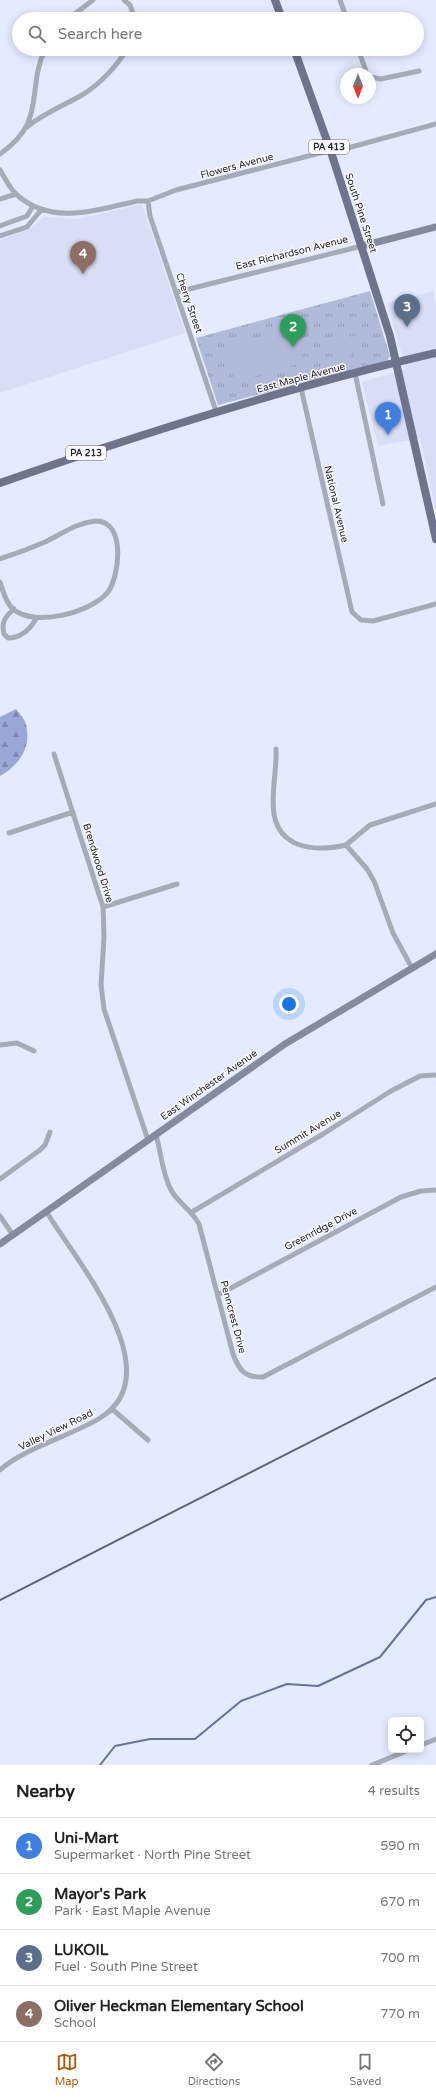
<!DOCTYPE html>
<html lang="en">
<head>
<meta charset="utf-8">
<style>
	body { margin:0; font-family:"Varela Round",sans-serif; background:#f6f6f6; color:#222 }
	.controls { position:absolute; right:12px; bottom:12px; display:grid; overflow:hidden; border-radius:6px; box-shadow:0 2px 10px #0003 }
	.controls button { width:36px; height:36px; display:grid; place-items:center; padding:0; border:0; border-bottom:1px solid #e0e0e0; background:#fff; color:#222; font:20px sans-serif }
	.compass { position:absolute; left:340px; top:68px; width:36px; height:36px; border-radius:50%; background:#fff; box-shadow:0 2px 10px #0003; rotate:180deg }
	.you { position:absolute; left:289px; top:1004px; width:14px; height:14px; margin:-10px; border:3px solid #fff; border-radius:50%; background:#1a73e8; box-shadow:0 0 0 6px #1a73e833 }
	.badge { display:grid; place-items:center; width:26px; height:26px; border-radius:50%; background:#b25500; color:#fff; font-size:13px; font-weight:700 }
	.pin { position:absolute; translate:-50% -33px; filter:drop-shadow(0 1px 2px #0008) }
	.pin::after { content:''; position:absolute; top:21px; width:14px; height:12px; background:inherit; clip-path:polygon(0 0,100% 0,50% 100%) }
	.list { margin:0; padding:0; list-style:none }
	h2 { display:flex; justify-content:space-between; align-items:center; height:52px; margin:0; padding:0 16px; font-size:17px }
	h2 small { font-size:13px; font-weight:400; color:#767676 }
	.list li { display:grid; grid-template-columns:26px 1fr auto; gap:12px; align-items:center; box-sizing:border-box; height:56px; padding:0 16px; border-top:1px solid #e0e0e0 }
	.list b { display:block; font-size:15px; white-space:nowrap }
	.list p { margin:0; font-size:13px; white-space:nowrap; color:#767676 }
	.list em { font-size:13px; font-style:normal; color:#767676 }
	.icon { flex:none; width:22px; height:22px; fill:none; stroke:currentColor; stroke-width:2; stroke-linecap:round; stroke-linejoin:round }
	.map { position:relative; flex:none; width:436px; height:1765px; overflow:hidden }
	.search { position:absolute; background:#fff; box-shadow:0 2px 10px #0003; left:12px; right:12px; top:12px; height:44px; display:flex; align-items:center; gap:10px; box-sizing:border-box; padding:0 14px; border-radius:22px; color:#767676; font-size:15px }
	.sheet { height:276px; background:#fff }
	nav { display:flex; justify-content:space-around; align-items:center; box-sizing:border-box; height:56px; border-top:1px solid #e0e0e0; background:#fff; font-size:11px; color:#767676 }
	nav a { display:grid; justify-items:center; gap:2px }
	nav .on { color:#b25500 }
	.map>svg:first-child { display:block }
	.built { fill:#d7def6 }
	.forest { fill:url(#forest-firs) }
	.park { fill:url(#park-tufts) }
	.pitch { fill:#b1bbd9 }
	.lines { fill:none; stroke-linecap:round; stroke-linejoin:round }
	.stream { stroke:#667296; stroke-width:2 }
	.street { stroke:#a6abb8; stroke-width:5 }
	.secondary { stroke:#848b9f; stroke-width:7 }
	.primary { stroke:#6d748c; stroke-width:8 }
	.rail { stroke:#606573; stroke-width:2 }
	.labels { text-anchor:middle; dominant-baseline:central; stroke-width:3; stroke-linejoin:round; paint-order:stroke }
	.shield { fill:#f9f9f9; stroke:#656770; stroke-width:1 }
	.shield-label { font-size:9px; font-weight:bold; fill:#252935 }
	.street-label { font-size:10px; fill:#252935; stroke:#f9f9f9 }
</style>
</head>
<body>
<div class="map">
<svg width="436" height="1765" viewBox="0 0 436 1765">
	<defs>
		<pattern id="forest-firs" width="22" height="20" patternUnits="userSpaceOnUse"><rect width="22" height="20" fill="#99a8d7"/><path d="M5 1l3.5 6h-7zM16 11l3.5 6h-7z" fill="#7d89af"/></pattern>
		<pattern id="park-tufts" width="24" height="20" patternUnits="userSpaceOnUse"><rect width="24" height="20" fill="#b1bbd9"/><path d="M3 7l-1-3M5 7V3M7 7l1-3M15 17l-1-3M17 17v-4M19 17l1-3" fill="none" stroke="#9098b1"/></pattern>
	</defs>
	<rect width="100%" height="100%" fill="#e5ebff"/>
	<!-- built -->
	<path class="built" d="M 142,204 L 185,333 L 0,393 L 0,240 L 31,228 L 44,217 L 78,219 Z
		M 433,291 L 436,305 L 436,511 L 420,438 L 378,446 L 362,382 L 406,369 L 387,303 Z"/>
	<!-- forest -->
	<path class="forest" d="M 16,709 C 19,713 25,719 26,725 C 32,746 19,766 0,776 L 0,717 Z"/>
	<!-- park -->
	<path class="park" d="M 370,291 L 390,356 L 387,361 L 218,405 L 196,338 Z"/>
	<!-- pitch -->
	<path class="pitch" d="M 294,327 L 304,362 L 235,382 L 225,348 Z
		M 359,335 L 365,359 L 355,361 L 349,337 Z
		M 346,338 L 352,362 L 340,365 L 334,342 Z"/>
	<g class="lines">
		<!-- stream -->
		<path class="stream" d="M 100,1765 L 115,1746 L 150,1739 L 195,1739 L 241,1701 L 287,1684 L 318,1686 L 380,1657 L 426,1600 L 436,1597"/>
		<!-- street -->
		<path class="street" d="M 124,0 L 130,5 L 135,19
			M 340,0 L 347,19
			M 68,19 L 93,0
			M 358,49 L 367,74
			M 370,77 L 381,79 L 419,71
			M 27,127 C 44,113 63,106 82,95 C 99,85 117,66 127,49
			M 0,154 C 47,122 26,91 45,49
			M 0,170 C 5,178 10,189 17,195 C 52,226 96,210 137,201 L 148,201 L 176,190 L 320,153 L 344,149 L 436,124
			M 0,199 L 16,194
			M 148,201 L 150,216 L 216,411
			M 0,226 L 27,216 L 33,206
			M 0,236 L 27,227 L 41,210
			M 177,292 L 362,246
			M 355,373 L 383,504
			M 301,388 L 352,612 L 361,620 L 373,621 L 436,604
			M 0,559 C 15,554 31,548 45,542 C 62,534 76,523 95,521 C 126,520 120,575 108,592 C 92,612 35,628 13,609 C 6,603 3,591 0,582
			M 14,609 C 5,617 1,622 4,634 L 8,638 C 21,638 30,629 36,619
			M 276,749 C 278,781 259,828 297,844 C 313,850 329,849 346,845 L 367,869 L 374,881 L 393,933 L 412,968
			M 54,754 L 103,907 L 104,937 L 101,985 L 104,1009 L 148,1140
			M 9,833 L 73,812
			M 346,845 L 370,825 L 436,804
			M 103,907 L 177,884
			M 0,1045 L 17,1043 L 34,1051
			M 156,1135 C 161,1152 162,1173 171,1190 C 178,1203 191,1209 199,1224 L 233,1354 C 239,1370 245,1378 263,1377 L 436,1287
			M 0,1179 L 40,1150 L 45,1145 L 50,1132
			M 192,1212 L 323,1134 L 391,1091 L 420,1076 L 436,1075
			M 0,1216 L 13,1235
			M 218,1295 L 401,1197 L 421,1191 L 436,1190
			M 112,1409 L 148,1440
			M 0,1470 C 24,1448 71,1436 100,1418 C 174,1373 73,1257 46,1211
			M 421,1745 L 436,1739
			M 372,1765 L 409,1750"/>
		<!-- secondary -->
		<path class="secondary" d="M 362,246 L 436,227
			M 0,1244 L 285,1044 L 436,954"/>
		<!-- primary -->
		<path class="primary" d="M 275,0 L 282,19
			M 294,49 L 331,152 L 390,336 L 436,539
			M 0,483 C 143,433 288,387 436,353"/>
		<!-- rail -->
		<path class="rail" d="M 0,1600 L 436,1378"/>
	</g>
	<g class="labels">
		<!-- shield labels -->
		<g class="shield">
			<rect x="309" y="140" width="40" height="14" rx="3"/>
			<rect x="66" y="446" width="40" height="14" rx="3"/>
		</g>
		<g class="shield-label">
			<text x="329" y="147">PA 413</text>
			<text x="86" y="453">PA 213</text>
		</g>
		<!-- street labels -->
		<g class="street-label">
			<text transform="translate(237 166) rotate(-15)">Flowers Avenue</text>
			<text transform="translate(361 213) rotate(72)">South Pine Street</text>
			<text transform="translate(292 253) rotate(-14)">East Richardson Avenue</text>
			<text transform="translate(189 303) rotate(71)">Cherry Street</text>
			<text transform="translate(301 378) rotate(-15)">East Maple Avenue</text>
			<text transform="translate(336 504) rotate(77)">National Avenue</text>
			<text transform="translate(98 863) rotate(73)">Brendwood Drive</text>
			<text transform="translate(209 1085) rotate(-35)">East Winchester Avenue</text>
			<text transform="translate(308 1132) rotate(-31)">Summit Avenue</text>
			<text transform="translate(321 1229) rotate(-28)">Greenridge Drive</text>
			<text transform="translate(233 1317) rotate(75)">Penncrest Drive</text>
			<text transform="translate(56 1430) rotate(-26)">Valley View Road</text>
		</g>
	</g>
</svg>
<div class="controls">
<button><svg class="icon" aria-label="locate" viewBox="0 0 24 24"><circle cx="12" cy="12" r="6"/><path d="M12 2v4M12 18v4M2 12h4M18 12h4"/></svg></button>
</div>
<svg class="compass" viewBox="-18 -18 36 36"><path d="M0-13l5 13h-10z" fill="#e53935"/><path d="M0 13l5-13h-10z" fill="#767676"/></svg>
<div class="you"></div>
<div class="pin badge" style="left:388px;top:435px;background:#3f7fe0">1</div>
<div class="pin badge" style="left:293px;top:347px;background:#2e9e5b">2</div>
<div class="pin badge" style="left:407px;top:327px;background:#5c6f8a">3</div>
<div class="pin badge" style="left:83px;top:274px;background:#8d6e63">4</div>
<div class="search"><svg class="icon" aria-label="search" viewBox="0 0 24 24"><circle cx="10" cy="10" r="6"/><path d="M15 15l6 6"/></svg>Search here</div>
</div>
<section class="sheet">
<h2>Nearby<small>4 results</small></h2>
<ul class="list">
<li><span class="badge" style="background:#3f7fe0">1</span><div><b>Uni-Mart</b><p>Supermarket · North Pine Street</p></div><em>590 m</em></li>
<li><span class="badge" style="background:#2e9e5b">2</span><div><b>Mayor's Park</b><p>Park · East Maple Avenue</p></div><em>670 m</em></li>
<li><span class="badge" style="background:#5c6f8a">3</span><div><b>LUKOIL</b><p>Fuel · South Pine Street</p></div><em>700 m</em></li>
<li><span class="badge" style="background:#8d6e63">4</span><div><b>Oliver Heckman Elementary School</b><p>School</p></div><em>770 m</em></li>
</ul>
</section>
<nav>
<a class="on"><svg class="icon" aria-label="map" viewBox="0 0 24 24"><path d="M3 6l6-2 6 2 6-2v14l-6 2-6-2-6 2zM9 4v14M15 6v14"/></svg>Map</a>
<a><svg class="icon" aria-label="directions" viewBox="0 0 24 24"><path d="M12 3l9 9-9 9-9-9zM9 14v-3h6M13 9l2 2-2 2"/></svg>Directions</a>
<a><svg class="icon" aria-label="saved" viewBox="0 0 24 24"><path d="M7 4h10v16l-5-4-5 4z"/></svg>Saved</a>
</nav>
</body>
</html>
